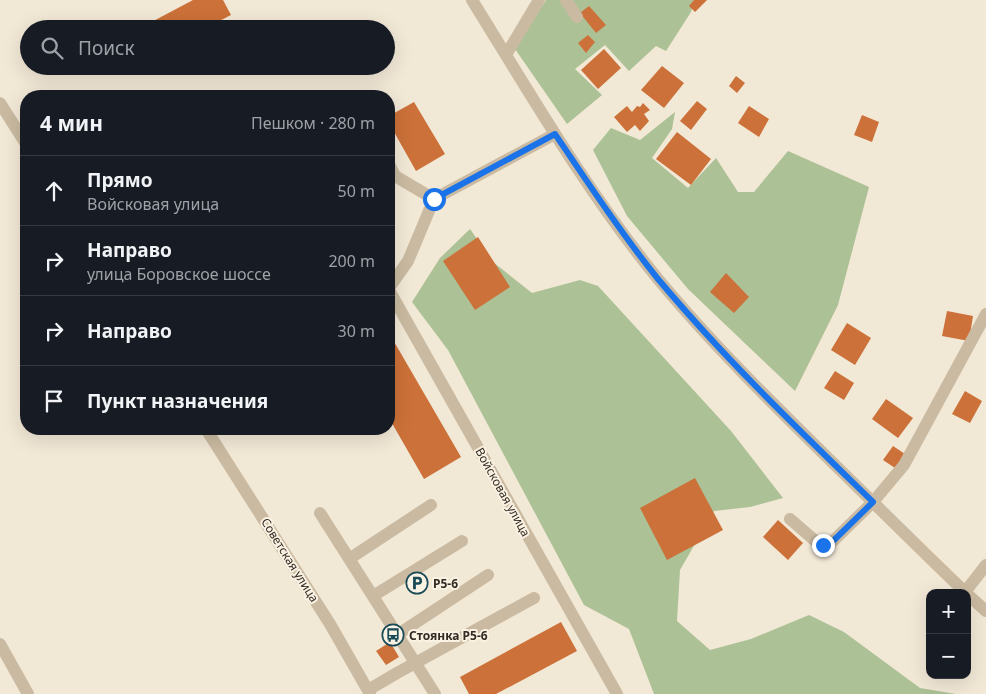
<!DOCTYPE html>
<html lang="ru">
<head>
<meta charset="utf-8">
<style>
	body { margin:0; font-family:"Noto Sans",sans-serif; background:#20242c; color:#f1f3f6 }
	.controls { position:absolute; right:15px; bottom:15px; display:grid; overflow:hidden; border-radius:10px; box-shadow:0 5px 20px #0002 }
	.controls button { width:45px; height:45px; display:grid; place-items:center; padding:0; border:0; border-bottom:1px solid #363941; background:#171b24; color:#f1f3f6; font:25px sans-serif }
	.stop { position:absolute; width:15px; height:15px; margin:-11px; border:4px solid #1a73e8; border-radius:50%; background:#fff }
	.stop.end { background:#1a73e8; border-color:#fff; box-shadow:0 1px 5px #0008 }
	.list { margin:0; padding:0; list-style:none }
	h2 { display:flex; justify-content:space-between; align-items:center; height:65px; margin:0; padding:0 20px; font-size:21px }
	h2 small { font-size:16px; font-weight:400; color:#9ea1a6 }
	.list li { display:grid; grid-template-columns:32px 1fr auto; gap:15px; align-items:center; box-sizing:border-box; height:70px; padding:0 20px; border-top:1px solid #363941 }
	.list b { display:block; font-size:19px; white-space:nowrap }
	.list p { margin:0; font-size:16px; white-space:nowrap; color:#9ea1a6 }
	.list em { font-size:16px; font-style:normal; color:#9ea1a6 }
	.icon { flex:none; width:28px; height:28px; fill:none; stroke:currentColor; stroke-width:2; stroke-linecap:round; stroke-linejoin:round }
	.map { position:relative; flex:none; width:986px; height:694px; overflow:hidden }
	.search { position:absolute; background:#171b24; box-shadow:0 5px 20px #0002; left:20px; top:20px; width:375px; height:55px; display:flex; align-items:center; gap:12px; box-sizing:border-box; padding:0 18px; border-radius:28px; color:#9ea1a6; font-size:19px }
	.panel { position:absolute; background:#171b24; box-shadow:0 5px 20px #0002; left:20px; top:90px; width:375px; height:345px; border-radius:20px }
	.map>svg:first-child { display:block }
	.green { fill:#acc195 }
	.building { fill:#cc7139 }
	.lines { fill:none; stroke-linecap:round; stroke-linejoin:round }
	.minor { stroke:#cabaa1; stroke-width:12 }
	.route { stroke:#1a73e8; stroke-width:6 }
	.labels { text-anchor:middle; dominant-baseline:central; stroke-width:4; stroke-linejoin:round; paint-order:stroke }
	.street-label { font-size:12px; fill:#342b24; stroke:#faf2e2 }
	.poi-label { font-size:12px; font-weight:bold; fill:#342b24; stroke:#faf2e2; text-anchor:start }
</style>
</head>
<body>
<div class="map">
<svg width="986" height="694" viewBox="0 0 986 694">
	<rect width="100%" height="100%" fill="#f2e8d6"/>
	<!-- green -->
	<path class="green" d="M 546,0 L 694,0 L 691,12 L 666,51 L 656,46 L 629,71 L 605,45 L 575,69 L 602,95 L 567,124 L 515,49 Z
		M 675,112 L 672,129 L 652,158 L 688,188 L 716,158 L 738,192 L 754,192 L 788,151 L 869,187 L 838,305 L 795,391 L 688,289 L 627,216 L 593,150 L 611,128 L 640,140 Z
		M 470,229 L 493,262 L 532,293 L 580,280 L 598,286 L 731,431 L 783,498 L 750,507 L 714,511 L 680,570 L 677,621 L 710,650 L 751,639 L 809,615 L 844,632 L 920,688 L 956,694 L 654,694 L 629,629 L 584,605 L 448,350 L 412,302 L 440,258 Z"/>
	<!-- building -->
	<path class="building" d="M 193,0 L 223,0 L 231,15 L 204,29 L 146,29 L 144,26 Z
		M 694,0 L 707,0 L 695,12 L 689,6 Z
		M 589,6 L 606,25 L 596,33 L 580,13 Z
		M 588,35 L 595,42 L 586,53 L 578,43 Z
		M 604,49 L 621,68 L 598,89 L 581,70 Z
		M 662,66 L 684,83 L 664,108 L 641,90 Z
		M 736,76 L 745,83 L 737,93 L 729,86 Z
		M 697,101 L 707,109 L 691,130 L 680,121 Z
		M 414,102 L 445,154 L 416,171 L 389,123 L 389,116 Z
		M 643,103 L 650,110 L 644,114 L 649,121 L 640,131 L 635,125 L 627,132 L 614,117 L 627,106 L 632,112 L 637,106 L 640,107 Z
		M 749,106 L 769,119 L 759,137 L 738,123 Z
		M 862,115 L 879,122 L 872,142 L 854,135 Z
		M 677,132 L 711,159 L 691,185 L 656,159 Z
		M 478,237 L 510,287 L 475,310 L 443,261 Z
		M 726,273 L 749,297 L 734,313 L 710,292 Z
		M 947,311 L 973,316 L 969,341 L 942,336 Z
		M 847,323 L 871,338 L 855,365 L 831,350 Z
		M 389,333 L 461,457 L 424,479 L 389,418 Z
		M 835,371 L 854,383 L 844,400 L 824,388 Z
		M 965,391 L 982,401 L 970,423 L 952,414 Z
		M 886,399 L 913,418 L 898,438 L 872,419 Z
		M 893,446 L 905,454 L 895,468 L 883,460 Z
		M 695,478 L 723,530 L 667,560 L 640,508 Z
		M 778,520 L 803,543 L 788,560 L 763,537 Z
		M 561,622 L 577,651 L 496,694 L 469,694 L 460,677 Z
		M 390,642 L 399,657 L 386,665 L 376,651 Z"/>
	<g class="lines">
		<!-- minor -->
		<path class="minor" d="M 472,0 C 531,95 587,192 658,279 C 712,344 772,403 832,462 C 877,506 921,550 966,593
			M 566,0 L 577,17
			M 506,55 L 539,0
			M 0,103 L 26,144
			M 389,164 L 395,176 L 434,199
			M 389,288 L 408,261 L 434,199 L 555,134
			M 389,290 L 617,694
			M 206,429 L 330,624 L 370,694
			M 320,513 L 435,694
			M 790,519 L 820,545 L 826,546 L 830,544 L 873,502 L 904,465 L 986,314
			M 349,559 L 431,505
			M 965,592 L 986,565
			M 967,594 L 986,611
			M 373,596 L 462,541
			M 397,635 L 488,575
			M 0,644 L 28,694
			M 368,690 L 397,673 L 534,598"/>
	</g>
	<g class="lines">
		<!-- route -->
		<path class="route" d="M 434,199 L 555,134 C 588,183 621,233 658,279 C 725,359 799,430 873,502 L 830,544 L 823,545"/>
	</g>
	<!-- icons -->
	<defs>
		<g id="parking-ring" transform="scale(1.125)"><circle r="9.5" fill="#faf2e2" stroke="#184a57" stroke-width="1.5"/><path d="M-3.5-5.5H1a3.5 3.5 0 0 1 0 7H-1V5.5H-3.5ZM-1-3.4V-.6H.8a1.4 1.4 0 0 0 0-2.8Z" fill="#184a57"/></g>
		<g id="bus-ring" transform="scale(1.125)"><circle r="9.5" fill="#faf2e2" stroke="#184a57" stroke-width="1.5"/><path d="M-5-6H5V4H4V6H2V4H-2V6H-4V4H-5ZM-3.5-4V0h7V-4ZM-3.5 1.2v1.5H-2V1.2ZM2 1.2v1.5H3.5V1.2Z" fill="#184a57"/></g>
	</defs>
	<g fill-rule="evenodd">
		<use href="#parking-ring" x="417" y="583"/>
		<use href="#bus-ring" x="393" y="635"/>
	</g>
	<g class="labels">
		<!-- street labels -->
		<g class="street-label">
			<text transform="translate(503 492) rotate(61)">Войсковая улица</text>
			<text transform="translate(290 560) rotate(58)">Советская улица</text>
		</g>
		<!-- poi labels -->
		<g class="poi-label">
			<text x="433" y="583">Р5-6</text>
			<text x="409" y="635">Стоянка Р5-6</text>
		</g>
	</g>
</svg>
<div class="controls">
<button>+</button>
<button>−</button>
</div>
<div class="stop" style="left:434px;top:199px"></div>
<div class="stop end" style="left:823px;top:545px"></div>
<div class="search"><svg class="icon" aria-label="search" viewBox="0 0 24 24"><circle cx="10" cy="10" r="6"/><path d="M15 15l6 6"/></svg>Поиск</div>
<section class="panel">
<h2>4 мин<small>Пешком · 280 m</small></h2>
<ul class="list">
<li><svg class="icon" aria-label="ahead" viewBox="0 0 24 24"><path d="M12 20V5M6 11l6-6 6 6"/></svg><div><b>Прямо</b><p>Войсковая улица</p></div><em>50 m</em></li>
<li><svg class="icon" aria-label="right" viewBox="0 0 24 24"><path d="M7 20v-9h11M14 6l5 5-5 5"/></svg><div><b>Направо</b><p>улица Боровское шоссе</p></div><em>200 m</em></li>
<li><svg class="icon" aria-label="right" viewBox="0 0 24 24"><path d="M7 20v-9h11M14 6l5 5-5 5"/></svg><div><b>Направо</b></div><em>30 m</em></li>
<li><svg class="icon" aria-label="arrive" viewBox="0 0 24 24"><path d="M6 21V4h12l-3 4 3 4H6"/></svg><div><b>Пункт назначения</b></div></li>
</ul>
</section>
</div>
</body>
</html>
